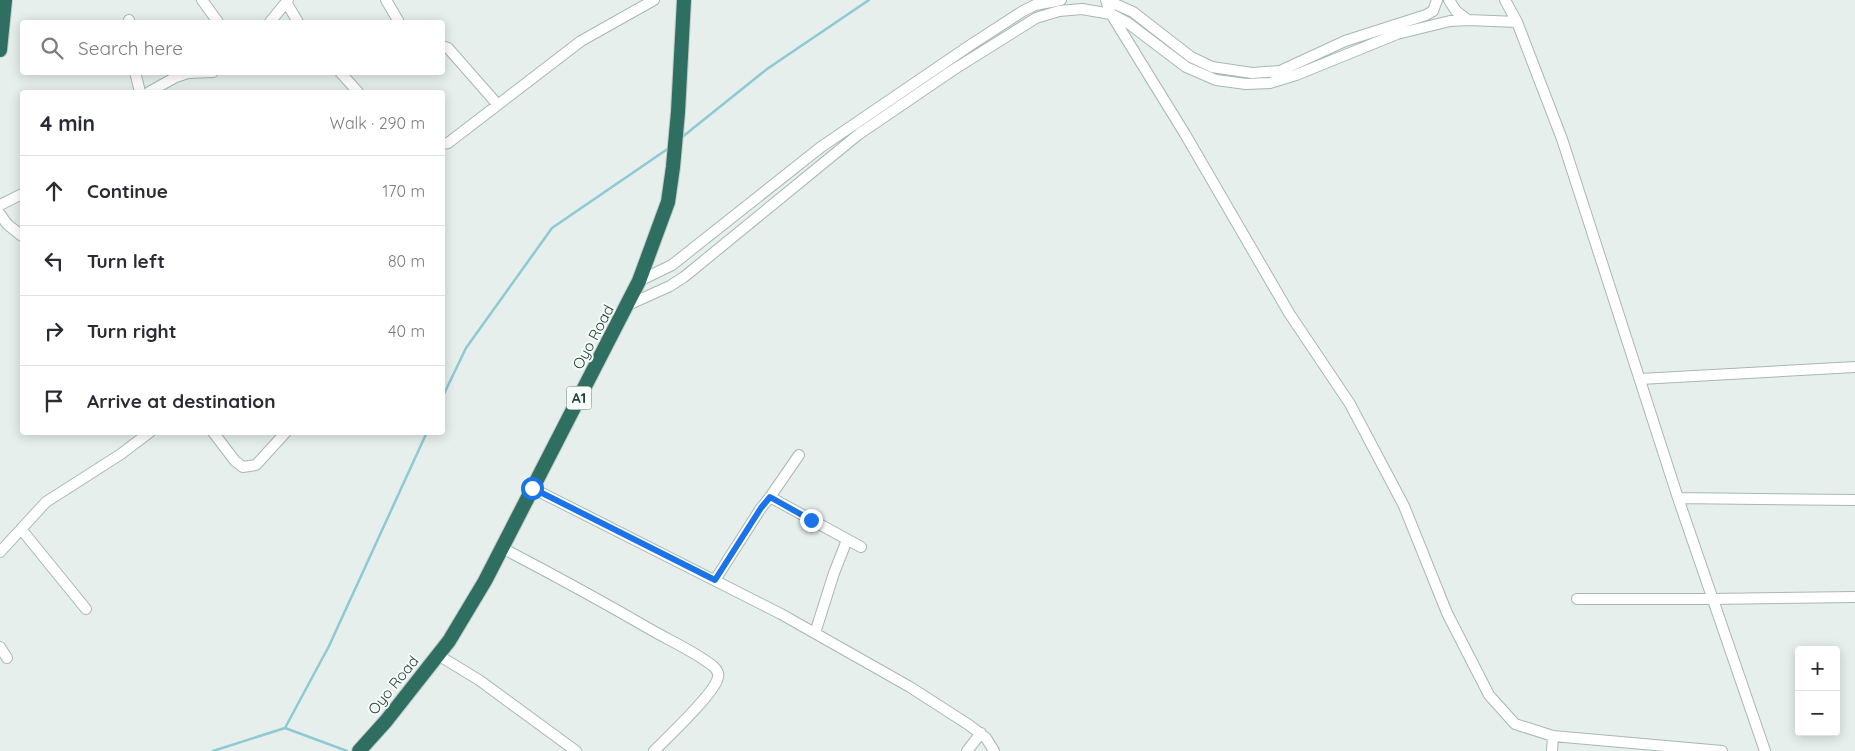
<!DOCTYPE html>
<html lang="en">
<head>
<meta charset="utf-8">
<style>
	body { margin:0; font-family:Quicksand,sans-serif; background:#f7f7f7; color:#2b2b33 }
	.controls { position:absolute; right:15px; bottom:15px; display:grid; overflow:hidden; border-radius:5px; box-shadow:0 2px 12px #0003 }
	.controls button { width:45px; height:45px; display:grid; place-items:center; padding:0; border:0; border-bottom:1px solid #e1e1e2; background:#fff; color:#2b2b33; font:25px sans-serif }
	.stop { position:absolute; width:15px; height:15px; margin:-11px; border:4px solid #1a73e8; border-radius:50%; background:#fff }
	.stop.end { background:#1a73e8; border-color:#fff; box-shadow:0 1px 5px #0008 }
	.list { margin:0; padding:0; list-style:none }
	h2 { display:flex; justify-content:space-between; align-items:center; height:65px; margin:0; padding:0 20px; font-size:21px }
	h2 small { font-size:16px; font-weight:400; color:#7c7c81 }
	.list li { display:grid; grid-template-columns:32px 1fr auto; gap:15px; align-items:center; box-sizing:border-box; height:70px; padding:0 20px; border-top:1px solid #e1e1e2 }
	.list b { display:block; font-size:19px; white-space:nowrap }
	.list em { font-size:16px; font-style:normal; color:#7c7c81 }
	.icon { flex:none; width:28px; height:28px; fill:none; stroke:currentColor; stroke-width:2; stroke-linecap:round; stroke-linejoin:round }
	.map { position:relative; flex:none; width:1855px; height:751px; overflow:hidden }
	.search { position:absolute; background:#fff; box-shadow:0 2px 12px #0003; left:20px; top:20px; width:425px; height:55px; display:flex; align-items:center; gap:12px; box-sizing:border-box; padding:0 18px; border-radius:5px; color:#7c7c81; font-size:19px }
	.panel { position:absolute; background:#fff; box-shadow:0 2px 12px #0003; left:20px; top:90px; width:425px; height:345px; border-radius:5px }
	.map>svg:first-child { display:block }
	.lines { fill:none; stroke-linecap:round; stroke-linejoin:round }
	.stream { stroke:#8ec9d4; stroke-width:2.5 }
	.minor-casing { stroke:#a8b8b2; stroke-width:12 }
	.highway-casing { stroke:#c2cac8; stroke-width:16 }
	.minor { stroke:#fff; stroke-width:10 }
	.highway { stroke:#2f6f62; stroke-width:14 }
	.route { stroke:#1a73e8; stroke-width:6 }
	.labels { text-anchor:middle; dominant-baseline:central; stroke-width:4; stroke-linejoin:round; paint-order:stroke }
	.shield { fill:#f7fbf9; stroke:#637a73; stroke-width:1 }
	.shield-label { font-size:14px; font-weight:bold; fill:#24423a }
	.street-label { font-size:15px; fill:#24423a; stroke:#f7fbf9 }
</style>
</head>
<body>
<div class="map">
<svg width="1855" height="751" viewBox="0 0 1855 751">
	<rect width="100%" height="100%" fill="#e6efeb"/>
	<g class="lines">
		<!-- stream -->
		<path class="stream" d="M 681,138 L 767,69 L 869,0
			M 442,398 L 466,348 L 552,228 L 669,148
			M 285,728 L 347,751
			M 213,751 L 285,728 L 329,646 L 427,432"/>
		<!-- minor casing -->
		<g class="minor-casing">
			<path id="minor" d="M 202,0 L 218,22
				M 386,0 L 399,22
				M 1106,0 L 1111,14 L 1185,134 L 1289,313 L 1350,404 L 1404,506 L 1447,613 L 1489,695 L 1515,724 L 1553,736 L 1722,751
				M 1106,0 L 1133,12 L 1191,57 L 1212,67 L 1252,73 L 1280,71 L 1345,41 L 1426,15 L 1433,11 L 1437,0
				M 1449,0 L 1456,11 L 1468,20
				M 1505,0 L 1517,22 L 1562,139 L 1678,498 L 1765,751
				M 286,2 L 298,22
				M 129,20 L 129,22
				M 270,22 L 288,0
				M 442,46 L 448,48 L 498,105
				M 135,72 L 140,92
				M 340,72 L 358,92
				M 149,92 L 176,77 L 188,73 L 213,72
				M 442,144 L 448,143 L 581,41 L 654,0
				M 0,205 L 22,194
				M 0,214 L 7,224 L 22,236
				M 639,281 L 672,265 L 821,147 L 969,46 L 1023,11 L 1035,5 L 1061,0
				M 628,305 L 670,286 L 684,277 L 859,134 L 953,70 L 1036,18 L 1059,11 L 1082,9 L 1111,14 L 1128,23 L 1186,67 L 1216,80 L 1246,84 L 1270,83 L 1296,75 L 1397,34 L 1450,21 L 1468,20 L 1517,22
				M 1640,379 L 1855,367
				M 213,432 L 235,461 L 243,467 L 256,465 L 286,432
				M 532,488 L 781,614 L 910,687 L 969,725 L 986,738 L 994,751
				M 770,497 L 861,547
				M 1678,498 L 1855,500
				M 21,529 L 86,609
				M 502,548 C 554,575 605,603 655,632 C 673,642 699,654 714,667 C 717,670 719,673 718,677 C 716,692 667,738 654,751
				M 0,552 L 46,502 L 121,454 L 150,432
				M 715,580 L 761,508 L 770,497 L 799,455
				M 1577,599 L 1712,599 L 1855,597
				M 815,633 L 834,573 L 847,540
				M 0,647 L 7,658
				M 438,655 L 479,680 L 576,751
				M 967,751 L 981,733
				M 1552,751 L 1553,736"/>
		</g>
		<!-- highway casing -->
		<g class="highway-casing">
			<path id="highway" d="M 0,50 L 5,0
				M 359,751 L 386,721 L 449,641 L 485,581 L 639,281 L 668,202 L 673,167 L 678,112 L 684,0"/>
		</g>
		<!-- minor -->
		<use href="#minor" class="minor"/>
		<!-- highway -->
		<use href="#highway" class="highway"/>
	</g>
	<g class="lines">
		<!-- route -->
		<path class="route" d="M 532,488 L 715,580 L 761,508 L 770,497 L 811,520"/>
	</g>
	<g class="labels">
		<!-- shield labels -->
		<rect class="shield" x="566.5" y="386.5" width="25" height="23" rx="4"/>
		<g class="shield-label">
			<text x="579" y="398">A1</text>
		</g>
		<!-- street labels -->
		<g class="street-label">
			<text transform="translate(593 337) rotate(-62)">Oyo Road</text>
			<text transform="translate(393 685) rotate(-51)">Oyo Road</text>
		</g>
	</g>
</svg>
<div class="controls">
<button>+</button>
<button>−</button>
</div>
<div class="stop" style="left:532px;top:488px"></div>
<div class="stop end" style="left:811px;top:520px"></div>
<div class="search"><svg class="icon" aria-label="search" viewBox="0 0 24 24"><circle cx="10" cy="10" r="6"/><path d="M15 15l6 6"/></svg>Search here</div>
<section class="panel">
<h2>4 min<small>Walk · 290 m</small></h2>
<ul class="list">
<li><svg class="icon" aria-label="ahead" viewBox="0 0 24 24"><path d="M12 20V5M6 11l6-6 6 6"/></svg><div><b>Continue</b></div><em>170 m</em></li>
<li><svg class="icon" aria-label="left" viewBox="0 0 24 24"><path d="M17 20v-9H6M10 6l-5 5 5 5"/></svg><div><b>Turn left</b></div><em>80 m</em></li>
<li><svg class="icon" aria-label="right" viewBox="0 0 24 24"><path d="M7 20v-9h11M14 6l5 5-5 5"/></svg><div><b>Turn right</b></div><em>40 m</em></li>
<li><svg class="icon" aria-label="arrive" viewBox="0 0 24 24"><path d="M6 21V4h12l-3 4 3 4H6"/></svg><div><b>Arrive at destination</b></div></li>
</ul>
</section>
</div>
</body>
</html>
